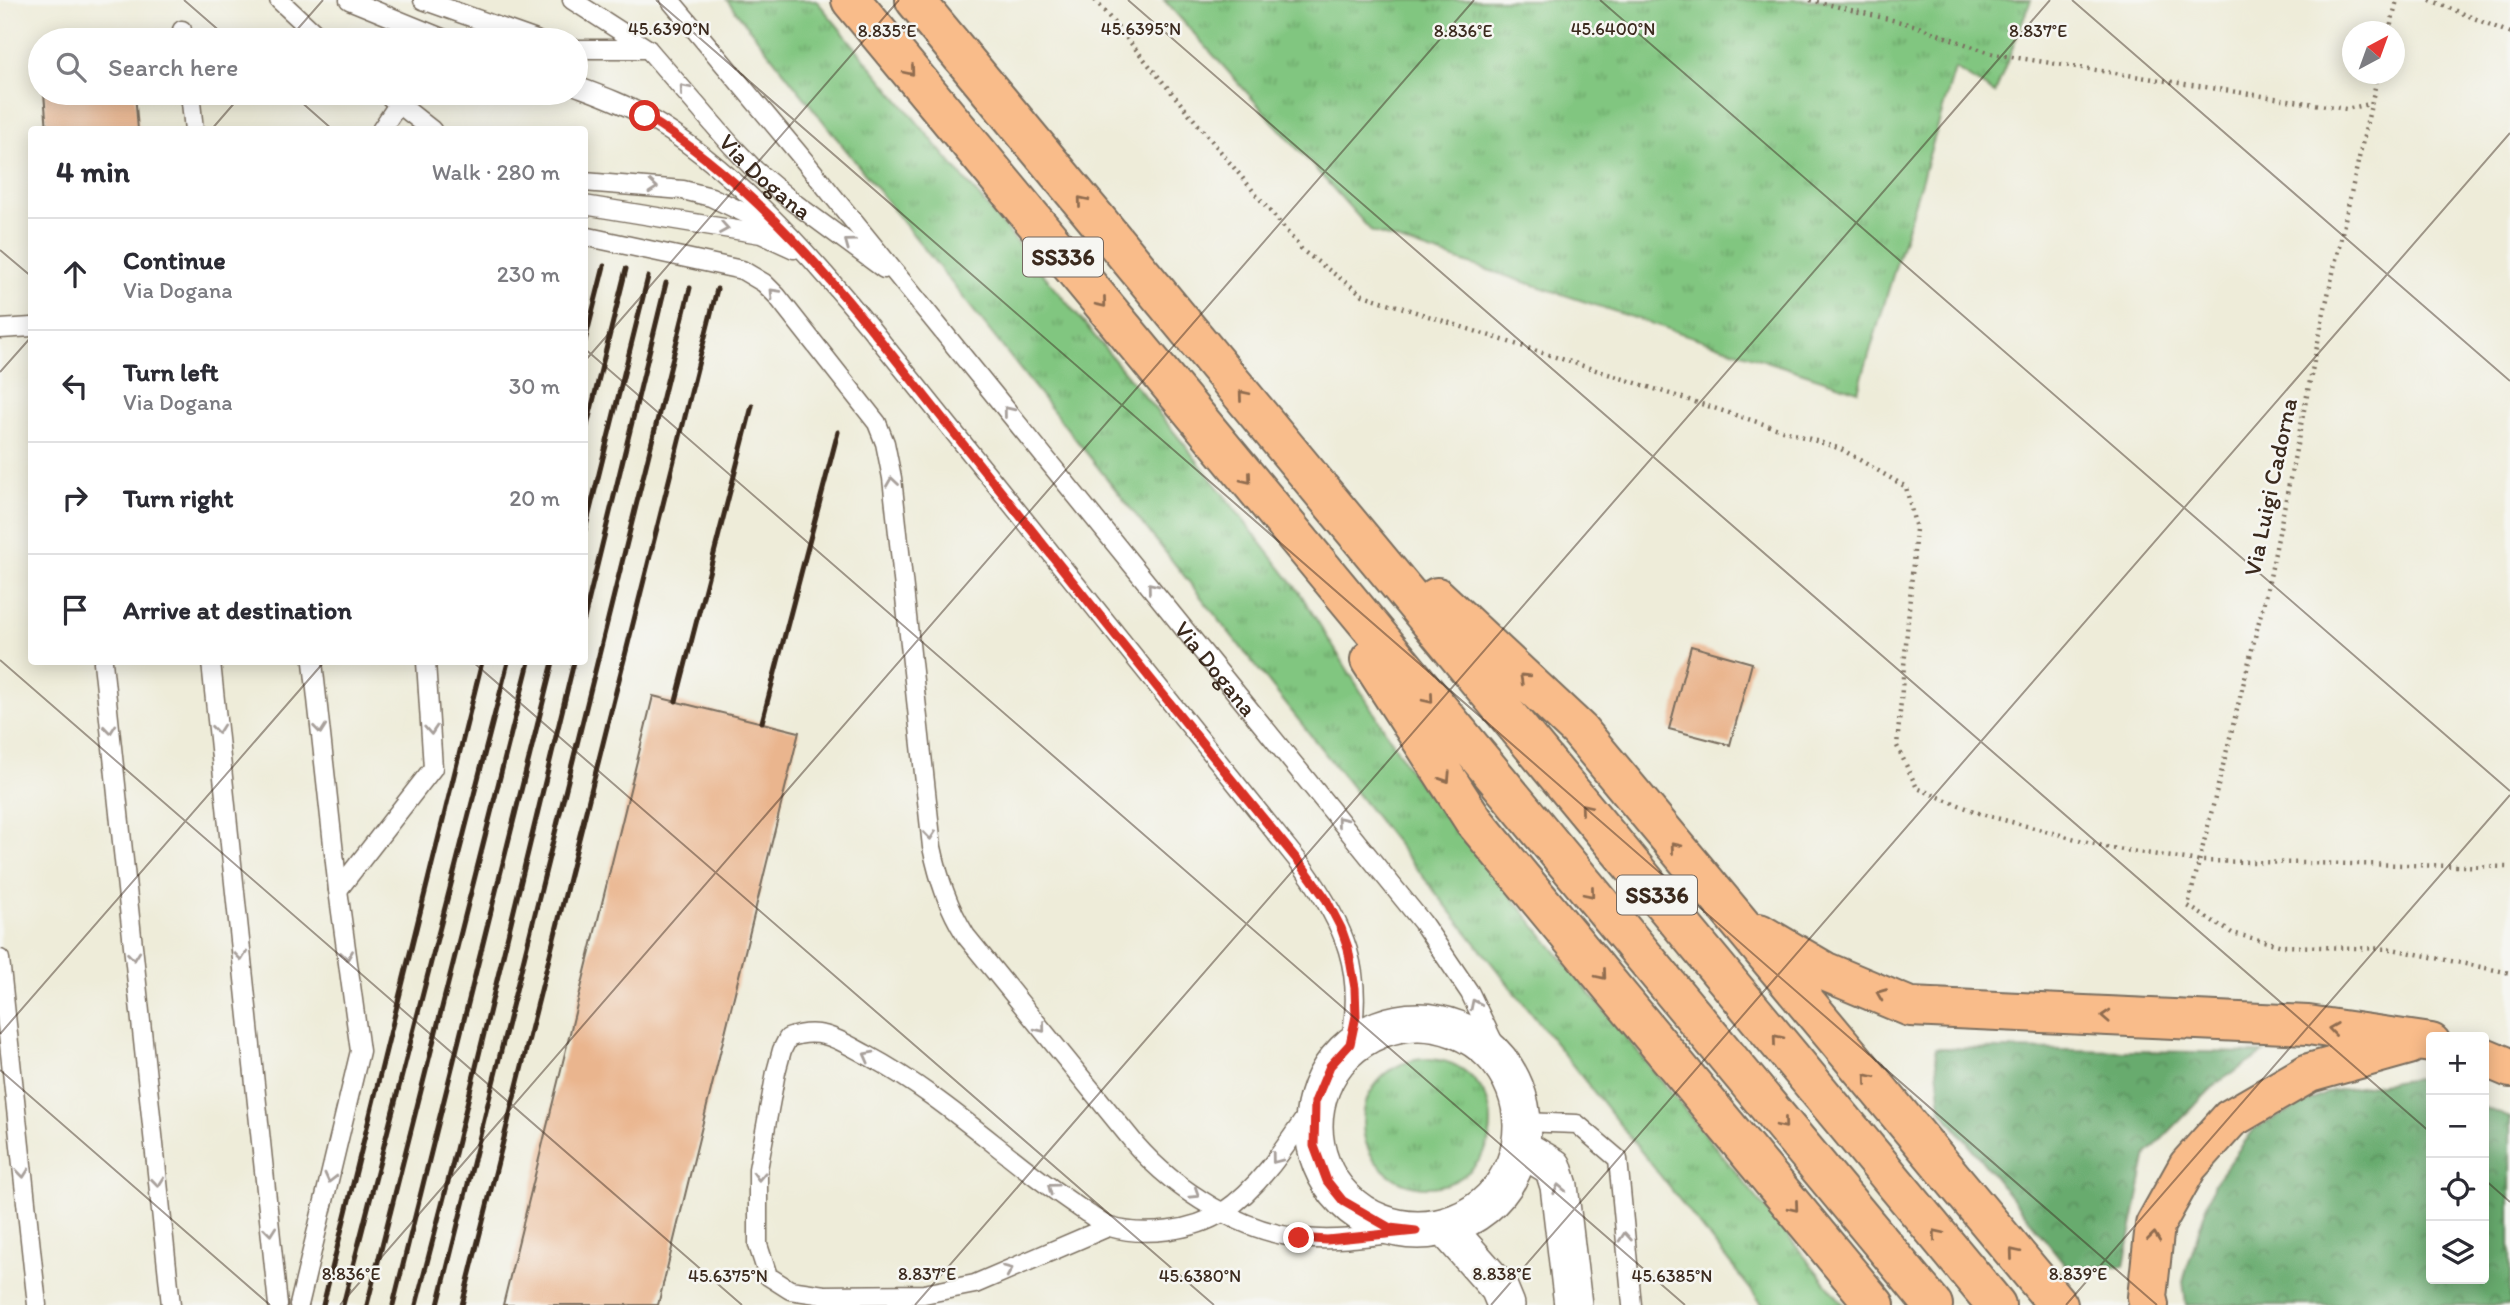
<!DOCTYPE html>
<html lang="en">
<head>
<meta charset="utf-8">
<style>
	body { margin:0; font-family:Itim,sans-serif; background:#f2f2f3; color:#2b2b33 }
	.controls { position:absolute; right:21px; bottom:21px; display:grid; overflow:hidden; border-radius:7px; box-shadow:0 4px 18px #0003 }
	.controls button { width:63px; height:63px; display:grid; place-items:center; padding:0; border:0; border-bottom:2px solid #e1e1e2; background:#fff; color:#2b2b33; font:35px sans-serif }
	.compass { position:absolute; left:2342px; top:21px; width:63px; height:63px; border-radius:50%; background:#fff; box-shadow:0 4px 18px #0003; rotate:41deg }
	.stop { position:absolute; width:21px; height:21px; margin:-16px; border:5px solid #d93025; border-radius:50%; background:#fff }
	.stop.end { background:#d93025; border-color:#fff; box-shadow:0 2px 7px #0008 }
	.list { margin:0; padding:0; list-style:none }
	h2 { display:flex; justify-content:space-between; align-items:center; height:91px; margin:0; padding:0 28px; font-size:30px }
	h2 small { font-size:23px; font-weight:400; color:#7c7c81 }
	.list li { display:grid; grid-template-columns:46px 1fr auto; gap:21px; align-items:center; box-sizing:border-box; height:112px; padding:0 28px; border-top:2px solid #e1e1e2 }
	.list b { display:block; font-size:26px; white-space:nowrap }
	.list p { margin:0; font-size:23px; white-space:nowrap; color:#7c7c81 }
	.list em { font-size:23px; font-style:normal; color:#7c7c81 }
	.icon { flex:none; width:38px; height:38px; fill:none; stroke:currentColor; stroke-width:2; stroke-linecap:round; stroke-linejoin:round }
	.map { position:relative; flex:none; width:2510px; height:1305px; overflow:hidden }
	.search { position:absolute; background:#fff; box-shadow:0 4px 18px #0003; left:28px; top:28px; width:560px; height:77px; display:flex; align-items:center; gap:18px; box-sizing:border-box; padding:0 24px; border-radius:38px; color:#7c7c81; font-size:26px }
	.panel { position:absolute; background:#fff; box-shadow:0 4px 18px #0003; left:28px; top:126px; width:560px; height:539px; border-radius:7px }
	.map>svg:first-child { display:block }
	.grass { fill:url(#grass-tufts); stroke:#5e784f; stroke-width:2 }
	.forest { fill:url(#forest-crowns); stroke:#526a46; stroke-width:2 }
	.building { fill:#eab58e }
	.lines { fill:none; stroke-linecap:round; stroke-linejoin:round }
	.service-casing { stroke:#7a6e5f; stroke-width:21 }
	.minor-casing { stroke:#7a6e5f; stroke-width:40 }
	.trunk-casing { stroke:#7a6e5f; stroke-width:42 }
	.path { stroke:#7a6e5f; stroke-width:4.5; stroke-dasharray:2 5; stroke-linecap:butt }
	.service { stroke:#fff; stroke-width:18 }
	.minor { stroke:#fff; stroke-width:37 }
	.trunk { stroke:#f9bc8a; stroke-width:38 }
	.rail { stroke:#3b2a1e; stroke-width:5 }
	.oneway { stroke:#906c4f }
	.oneway2 { stroke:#a79f9a }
	.route { stroke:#d93025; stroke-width:9 }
	.ticks { fill:none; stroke:#3b2a1e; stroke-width:2; stroke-opacity:0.45 }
	.labels { text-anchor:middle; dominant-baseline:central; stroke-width:5; stroke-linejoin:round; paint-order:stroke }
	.shield { fill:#f6f6f2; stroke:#73675e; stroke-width:2 }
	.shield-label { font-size:23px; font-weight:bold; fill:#3b2a1e }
	.street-label { font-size:24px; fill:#3b2a1e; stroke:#f6f6f2 }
	.ticks-label { font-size:18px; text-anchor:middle; fill:#3b2a1e; stroke:#f6f6f2; stroke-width:5; stroke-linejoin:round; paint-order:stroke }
</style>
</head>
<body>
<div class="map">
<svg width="2510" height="1305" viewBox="0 0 2510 1305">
	<defs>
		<pattern id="grass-tufts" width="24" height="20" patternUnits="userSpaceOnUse" patternTransform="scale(1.75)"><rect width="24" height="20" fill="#81c680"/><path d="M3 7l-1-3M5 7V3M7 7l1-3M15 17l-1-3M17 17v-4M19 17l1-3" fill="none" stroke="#6ba168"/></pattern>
		<pattern id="forest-crowns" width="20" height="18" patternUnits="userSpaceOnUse" patternTransform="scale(1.75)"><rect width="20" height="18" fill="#68ab6e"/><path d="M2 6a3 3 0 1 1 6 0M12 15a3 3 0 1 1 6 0" fill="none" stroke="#578b5a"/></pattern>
	</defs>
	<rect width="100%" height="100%" fill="#f6f6f2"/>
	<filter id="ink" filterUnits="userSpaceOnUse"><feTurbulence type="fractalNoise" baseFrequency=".0143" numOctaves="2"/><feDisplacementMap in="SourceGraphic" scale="14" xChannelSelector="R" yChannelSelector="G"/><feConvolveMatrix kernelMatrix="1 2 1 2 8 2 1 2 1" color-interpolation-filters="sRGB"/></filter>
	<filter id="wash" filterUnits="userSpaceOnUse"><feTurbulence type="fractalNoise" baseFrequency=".00686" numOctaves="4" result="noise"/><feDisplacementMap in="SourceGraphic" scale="28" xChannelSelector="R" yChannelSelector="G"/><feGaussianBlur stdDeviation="1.57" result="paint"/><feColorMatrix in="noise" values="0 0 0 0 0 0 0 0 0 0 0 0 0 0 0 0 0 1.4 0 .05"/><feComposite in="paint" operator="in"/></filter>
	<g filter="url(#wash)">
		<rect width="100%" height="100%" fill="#eeecd9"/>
		<!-- grass -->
		<path class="grass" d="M 727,0 L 816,0 L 1184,444 L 1300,593 L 1414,777 L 1844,1305 L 1763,1305 Z
			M 1164,0 L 2031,0 L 1995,93 L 1955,69 L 1858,391 L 1372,232 Z
			M1363 1123a64 64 0 1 1 128 0a64 64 0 1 1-128 0Z"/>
		<!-- forest -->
		<path class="forest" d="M 1935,1048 L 2264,1053 L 2217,1083 L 2147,1154 L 2124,1266 L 2068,1268 L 1941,1110 Z
			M 2416,1079 L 2431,1086 L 2431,1279 L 2484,1279 L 2484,1107 L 2510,1118 L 2510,1305 L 2186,1305 L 2183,1281 L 2214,1183 L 2255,1128 L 2331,1091 Z"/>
		<g id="blocks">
			<!-- building -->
			<path class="building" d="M 130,32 L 131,40 L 40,40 L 40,43 L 40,40 Z
				M 44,93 L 135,93 L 138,130 L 47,130 Z
				M 1691,646 L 1752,663 L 1730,745 L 1669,729 Z
				M 653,696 L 799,732 L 658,1305 L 503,1305 Z"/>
		</g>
	</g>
	<g filter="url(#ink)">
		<use href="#blocks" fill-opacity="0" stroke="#7a6e5f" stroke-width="2"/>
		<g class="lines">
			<!-- service casing -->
			<g class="service-casing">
				<g id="service">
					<path d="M 279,0 L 322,40"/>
					<path d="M 349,0 L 447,40"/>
					<path d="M 423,0 L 536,40"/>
					<path id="s1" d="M 572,0 L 648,49 L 732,146 L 755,170 L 793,202 L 884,269"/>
					<path id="s2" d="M 670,0 L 798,153 L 1422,922 L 1470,993 L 1505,1066"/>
					<path d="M 182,30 L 183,40"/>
					<path d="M 576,49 L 648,49"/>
					<path d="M 576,86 C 600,95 623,103 645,116 C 728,163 807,251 867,324 L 1303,867 C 1345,926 1365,971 1350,1044"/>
					<path d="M 190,93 L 194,130"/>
					<path d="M 385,93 L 432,130"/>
					<path d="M 381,130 L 399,103 L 403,93"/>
					<path d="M 584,182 L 683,190 L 711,197 L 768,224"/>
					<path d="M 584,205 L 761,234 L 794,249"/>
					<path d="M 584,236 L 742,270 L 764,283 L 777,296 L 877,423 L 885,443 L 892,478 L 932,847 C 939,880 948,907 966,936 L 1136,1145 C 1175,1190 1243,1233 1303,1238 C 1340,1242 1378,1235 1416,1231"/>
					<path d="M 0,329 L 32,327"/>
					<path d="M 103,662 L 171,1305"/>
					<path d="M 211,662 L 278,1305"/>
					<path d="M 338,890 L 433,768 L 426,662"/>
					<path d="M 0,959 L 37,1305"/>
					<path d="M 1523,1122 L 1577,1124 L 1618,1159 L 1632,1305"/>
					<path d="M 1108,1227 L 975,1284 L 924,1294 L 824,1295 L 790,1290 L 768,1276 L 758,1245 L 758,1169 L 776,1072 L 782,1050 L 788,1038 C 820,1026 839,1040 867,1055 C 927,1087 978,1132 1031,1173 C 1049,1187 1068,1200 1087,1213 C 1094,1217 1102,1225 1110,1227 C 1144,1237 1193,1231 1223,1212 C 1262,1186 1289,1141 1315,1103"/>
					<path d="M 299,1305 L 360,1051 L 338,890 L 313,662"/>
				</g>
			</g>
			<!-- minor casing -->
			<g class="minor-casing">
				<path id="minor" d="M1314 1126a104 104 0 1 1 208 0a104 104 0 1 1-208 0Z
					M 1521,1148 L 1553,1167 L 1559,1186 L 1573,1305
					M 1446,1228 L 1499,1288 L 1506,1305"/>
			</g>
			<!-- trunk casing -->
			<g class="trunk-casing">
				<path id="trunk" d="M 851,0 L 1933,1305
					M 915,0 L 1996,1305
					M 1437,597 L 1579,730 L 2058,1305
					M 1370,660 L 1474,821 L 1875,1305
					M 1759,933 L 1824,971 L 1910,1007 L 2308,1025 L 2431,1043
					M 2484,1057 L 2510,1068
					M 2149,1305 L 2147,1297 L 2155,1225 L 2188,1166 L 2230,1119 L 2309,1073 L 2409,1045"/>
			</g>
			<!-- path -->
			<path class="path" d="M 1095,0 L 1303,251 L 1363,295 L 1841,449 L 1906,487 L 1916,529 L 1897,746 L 1917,788 L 1981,814 L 2110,848 L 2200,861 L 2510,867
				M 1810,0 L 1913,25 L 1993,54 L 2346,109 L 2370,104
				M 2430,0 L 2510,33
				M 2389,32 L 2397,0
				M 2378,74 L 2323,317 L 2270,577 L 2188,906 L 2232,933 L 2283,946 L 2392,949 L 2510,973"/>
			<!-- service -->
			<use href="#service" class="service"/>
			<!-- minor -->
			<use href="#minor" class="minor"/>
			<!-- trunk -->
			<use href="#trunk" class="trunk"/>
			<!-- rail -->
			<path class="rail" d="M 584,345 L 604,266
				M 584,438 L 626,269
				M 584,534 L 648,277
				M 584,619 L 666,283
				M 676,701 L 752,406
				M 762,722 L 838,432
				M 323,1305 L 482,662
				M 343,1305 L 508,662
				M 367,1305 L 529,662
				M 393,1305 L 553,662
				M 416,1305 L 451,1170 L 574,662
				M 438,1305 L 690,288
				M 462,1305 L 717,289"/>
		</g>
		<!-- one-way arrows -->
		<defs><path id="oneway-chevron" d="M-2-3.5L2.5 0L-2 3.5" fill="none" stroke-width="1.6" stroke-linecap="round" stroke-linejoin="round" transform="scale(1.75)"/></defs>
		<g class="oneway">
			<use href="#oneway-chevron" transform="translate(910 71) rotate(50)"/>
			<use href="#oneway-chevron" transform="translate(1082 201) rotate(-130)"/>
			<use href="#oneway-chevron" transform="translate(1102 303) rotate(50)"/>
			<use href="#oneway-chevron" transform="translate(1243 395) rotate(-130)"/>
			<use href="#oneway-chevron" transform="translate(1247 479) rotate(50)"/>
			<use href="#oneway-chevron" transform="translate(1524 678) rotate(-137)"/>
			<use href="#oneway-chevron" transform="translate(1429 699) rotate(50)"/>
			<use href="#oneway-chevron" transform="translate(1446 778) rotate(57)"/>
			<use href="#oneway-chevron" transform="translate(1585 808) rotate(-130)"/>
			<use href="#oneway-chevron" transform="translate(1675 847) rotate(-130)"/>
			<use href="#oneway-chevron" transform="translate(1590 893) rotate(50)"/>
			<use href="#oneway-chevron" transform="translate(1602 975) rotate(50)"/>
			<use href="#oneway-chevron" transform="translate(1881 994) rotate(-158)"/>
			<use href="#oneway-chevron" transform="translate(2106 1016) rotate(-177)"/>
			<use href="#oneway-chevron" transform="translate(2333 1029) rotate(-172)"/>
			<use href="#oneway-chevron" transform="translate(1777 1039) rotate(-130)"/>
			<use href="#oneway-chevron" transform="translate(1868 1078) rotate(-130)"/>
			<use href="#oneway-chevron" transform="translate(1783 1124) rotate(50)"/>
			<use href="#oneway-chevron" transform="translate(1794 1207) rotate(50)"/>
			<use href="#oneway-chevron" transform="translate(1937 1234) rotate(-130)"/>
			<use href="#oneway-chevron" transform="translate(2154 1237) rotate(-83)"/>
			<use href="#oneway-chevron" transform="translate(2014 1253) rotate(-130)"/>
		</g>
		<g class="oneway2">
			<use href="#oneway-chevron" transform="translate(684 89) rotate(-130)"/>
			<use href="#oneway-chevron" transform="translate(653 187) rotate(5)"/>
			<use href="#oneway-chevron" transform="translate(724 228) rotate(10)"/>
			<use href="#oneway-chevron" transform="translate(849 243) rotate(-144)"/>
			<use href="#oneway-chevron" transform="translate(774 293) rotate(-134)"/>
			<use href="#oneway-chevron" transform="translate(1008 411) rotate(-129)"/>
			<use href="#oneway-chevron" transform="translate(892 482) rotate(-98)"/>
			<use href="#oneway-chevron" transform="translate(1152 587) rotate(-129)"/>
			<use href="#oneway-chevron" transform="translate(110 729) rotate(84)"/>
			<use href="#oneway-chevron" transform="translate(218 729) rotate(84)"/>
			<use href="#oneway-chevron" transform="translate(320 729) rotate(84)"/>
			<use href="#oneway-chevron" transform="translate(431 730) rotate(86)"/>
			<use href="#oneway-chevron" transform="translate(1341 821) rotate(-129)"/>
			<use href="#oneway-chevron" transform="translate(930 835) rotate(84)"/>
			<use href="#oneway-chevron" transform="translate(347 955) rotate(82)"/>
			<use href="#oneway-chevron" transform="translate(134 956) rotate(84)"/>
			<use href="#oneway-chevron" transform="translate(241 956) rotate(84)"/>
			<use href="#oneway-chevron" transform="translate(1475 1004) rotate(-116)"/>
			<use href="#oneway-chevron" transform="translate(1041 1028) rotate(51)"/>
			<use href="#oneway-chevron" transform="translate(868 1056) rotate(-152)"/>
			<use href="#oneway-chevron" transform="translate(1276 1159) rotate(127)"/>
			<use href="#oneway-chevron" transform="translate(23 1173) rotate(84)"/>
			<use href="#oneway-chevron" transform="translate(759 1176) rotate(92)"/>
			<use href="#oneway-chevron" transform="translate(330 1178) rotate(104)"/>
			<use href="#oneway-chevron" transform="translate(158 1182) rotate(84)"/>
			<use href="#oneway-chevron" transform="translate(1052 1188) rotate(-144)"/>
			<use href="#oneway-chevron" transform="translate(1559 1189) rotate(-102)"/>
			<use href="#oneway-chevron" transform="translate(1195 1194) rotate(33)"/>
			<use href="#oneway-chevron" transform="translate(270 1231) rotate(84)"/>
			<use href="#oneway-chevron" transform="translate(1625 1237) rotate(-95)"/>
			<use href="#oneway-chevron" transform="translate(1008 1270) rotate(-23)"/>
		</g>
	</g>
	<g class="lines" filter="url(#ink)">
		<!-- route -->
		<path class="route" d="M 645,116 C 780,199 873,333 971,454 C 1081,592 1191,731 1303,867 L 1326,899 L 1341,928 L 1348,948 L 1355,988 L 1356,1016 L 1350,1044 L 1330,1066 L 1315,1102 L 1314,1146 L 1327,1181 L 1343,1201 L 1390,1228 L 1416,1231 L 1327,1240 L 1299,1238"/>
	</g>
	<!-- ticks -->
	<path class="ticks" d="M 184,0 L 230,40M 656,0 L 2157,1305M 1128,0 L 2431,1133M 1600,0 L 2510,791M 2072,0 L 2510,381M 288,40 L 323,0M 291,93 L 333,130M 211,130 L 243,93M 0,250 L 32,277M 584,348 L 1685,1305M 584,362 L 899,0M 0,372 L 32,336M 0,660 L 742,1305M 473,662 L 1214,1305M 0,1034 L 324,662M 0,1070 L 270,1305M 2484,1179 L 2510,1202M 340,1305 L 1474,0M 915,1305 L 2050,0M 1491,1305 L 2510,133M 2066,1305 L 2510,795"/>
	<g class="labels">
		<!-- shield labels -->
		<g class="shield">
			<rect x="1023" y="237.5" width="80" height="39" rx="5"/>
			<rect x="1617" y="875.5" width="80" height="39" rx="5"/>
		</g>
		<g class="shield-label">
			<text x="1063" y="257">SS336</text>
			<text x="1657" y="895">SS336</text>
		</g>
		<!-- street labels -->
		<g class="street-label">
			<text stroke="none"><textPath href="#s1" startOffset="264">Via Dogana</textPath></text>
			<text transform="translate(2270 487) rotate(-78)">Via Luigi Cadorna</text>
			<text stroke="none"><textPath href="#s2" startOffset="863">Via Dogana</textPath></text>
		</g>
	</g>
	<g class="ticks-label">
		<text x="669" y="35">45.6390°N</text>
		<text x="1141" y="35">45.6395°N</text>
		<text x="1613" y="35">45.6400°N</text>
		<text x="887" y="37">8.835°E</text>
		<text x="1463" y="37">8.836°E</text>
		<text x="2038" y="37">8.837°E</text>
		<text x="351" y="1280">8.836°E</text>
		<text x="927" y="1280">8.837°E</text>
		<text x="1502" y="1280">8.838°E</text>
		<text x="2078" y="1280">8.839°E</text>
		<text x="728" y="1282">45.6375°N</text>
		<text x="1200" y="1282">45.6380°N</text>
		<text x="1672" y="1282">45.6385°N</text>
	</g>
</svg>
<div class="controls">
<button>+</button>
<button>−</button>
<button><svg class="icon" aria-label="locate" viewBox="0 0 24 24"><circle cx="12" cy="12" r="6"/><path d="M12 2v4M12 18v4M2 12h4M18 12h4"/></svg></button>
<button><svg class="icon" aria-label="layers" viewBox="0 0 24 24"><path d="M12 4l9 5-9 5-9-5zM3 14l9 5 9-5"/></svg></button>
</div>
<svg class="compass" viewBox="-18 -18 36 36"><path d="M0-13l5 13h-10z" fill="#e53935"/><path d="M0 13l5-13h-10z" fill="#7c7c81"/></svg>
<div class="stop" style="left:645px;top:116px"></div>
<div class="stop end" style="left:1299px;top:1238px"></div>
<div class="search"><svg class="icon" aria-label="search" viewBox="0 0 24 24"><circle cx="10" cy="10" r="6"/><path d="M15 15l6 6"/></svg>Search here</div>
<section class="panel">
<h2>4 min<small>Walk · 280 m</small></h2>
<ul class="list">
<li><svg class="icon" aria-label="ahead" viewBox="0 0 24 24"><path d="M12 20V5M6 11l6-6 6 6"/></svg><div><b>Continue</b><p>Via Dogana</p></div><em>230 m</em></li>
<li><svg class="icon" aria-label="left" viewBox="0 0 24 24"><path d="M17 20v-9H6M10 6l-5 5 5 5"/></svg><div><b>Turn left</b><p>Via Dogana</p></div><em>30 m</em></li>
<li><svg class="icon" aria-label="right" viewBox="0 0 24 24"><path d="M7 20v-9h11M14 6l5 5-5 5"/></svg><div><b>Turn right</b></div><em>20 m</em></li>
<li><svg class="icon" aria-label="arrive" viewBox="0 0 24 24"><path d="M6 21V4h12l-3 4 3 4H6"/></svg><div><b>Arrive at destination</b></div></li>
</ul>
</section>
</div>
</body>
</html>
